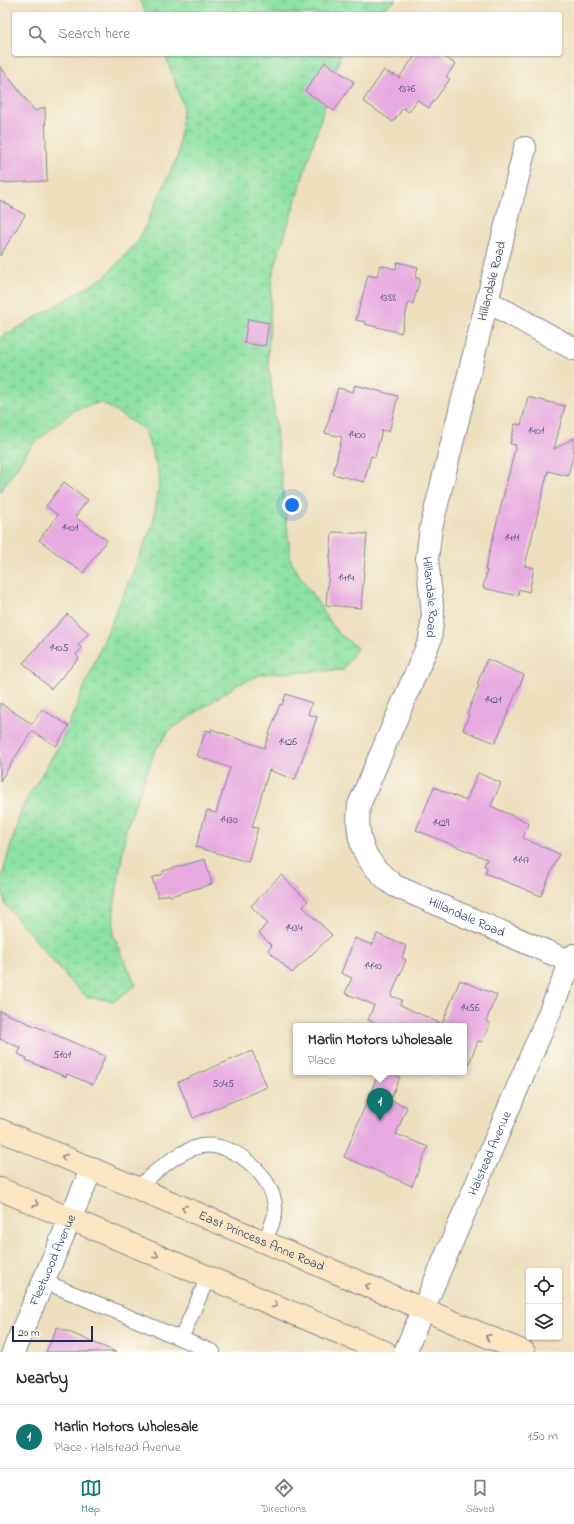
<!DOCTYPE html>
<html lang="en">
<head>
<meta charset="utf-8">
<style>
	body { margin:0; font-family:"Indie Flower",sans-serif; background:#f7f7f7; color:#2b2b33 }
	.controls { position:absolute; right:12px; bottom:12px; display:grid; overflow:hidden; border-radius:4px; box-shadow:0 1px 3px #0004 }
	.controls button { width:36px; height:36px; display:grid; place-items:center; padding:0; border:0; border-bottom:1px solid #e1e1e2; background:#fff; color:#2b2b33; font:20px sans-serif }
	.scale { position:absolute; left:12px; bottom:10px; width:81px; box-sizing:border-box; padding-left:4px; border:2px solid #1b2f5e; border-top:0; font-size:11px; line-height:14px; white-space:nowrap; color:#1b2f5e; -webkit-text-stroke:3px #fbf7ec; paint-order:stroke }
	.you { position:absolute; left:292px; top:505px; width:14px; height:14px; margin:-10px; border:3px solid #fff; border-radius:50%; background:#1a73e8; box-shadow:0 0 0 6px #1a73e833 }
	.badge { display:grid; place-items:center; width:26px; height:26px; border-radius:50%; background:#0f766e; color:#fff; font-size:13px; font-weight:700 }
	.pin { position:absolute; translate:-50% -33px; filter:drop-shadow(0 1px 2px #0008) }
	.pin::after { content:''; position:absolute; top:21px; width:14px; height:12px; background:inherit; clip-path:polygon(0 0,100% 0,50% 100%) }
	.popup { position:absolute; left:293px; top:1023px; width:174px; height:52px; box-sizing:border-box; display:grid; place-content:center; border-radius:4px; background:#fff; filter:drop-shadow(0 1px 3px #0005); font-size:13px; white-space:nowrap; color:#7c7c81 }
	.popup b { font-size:15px; color:#2b2b33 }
	.popup::after { content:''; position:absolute; left:50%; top:100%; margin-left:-8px; border:8px solid transparent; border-top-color:#fff }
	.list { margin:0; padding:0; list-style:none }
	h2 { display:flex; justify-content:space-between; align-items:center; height:52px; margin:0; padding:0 16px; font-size:17px }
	h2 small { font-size:13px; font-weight:400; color:#7c7c81 }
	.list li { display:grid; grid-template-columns:26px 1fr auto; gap:12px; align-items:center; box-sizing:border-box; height:64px; padding:0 16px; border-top:1px solid #e1e1e2 }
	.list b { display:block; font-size:15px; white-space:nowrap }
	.list p { margin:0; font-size:13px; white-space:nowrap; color:#7c7c81 }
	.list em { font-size:13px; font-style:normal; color:#7c7c81 }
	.icon { flex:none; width:22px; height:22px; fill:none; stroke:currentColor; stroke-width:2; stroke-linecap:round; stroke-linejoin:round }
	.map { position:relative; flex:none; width:574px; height:1352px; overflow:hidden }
	.search { position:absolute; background:#fff; box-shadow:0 1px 3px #0004; left:12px; right:12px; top:12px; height:44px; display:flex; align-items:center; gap:10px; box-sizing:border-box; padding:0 14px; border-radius:4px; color:#7c7c81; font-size:15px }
	.sheet { height:116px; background:#fff }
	nav { display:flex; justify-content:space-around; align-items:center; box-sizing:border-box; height:56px; border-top:1px solid #e1e1e2; background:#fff; font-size:11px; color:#7c7c81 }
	nav a { display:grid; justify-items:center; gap:2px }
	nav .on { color:#0f766e }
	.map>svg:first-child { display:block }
	.wetland { fill:url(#wetland-marsh); stroke:#548880 }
	.building { fill:#e6a9e0 }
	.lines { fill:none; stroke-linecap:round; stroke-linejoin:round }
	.service-casing { stroke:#84878e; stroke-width:16 }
	.minor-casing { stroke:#84878e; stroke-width:24 }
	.secondary-casing { stroke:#84878e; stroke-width:24 }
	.service { stroke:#fff; stroke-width:14 }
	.minor { stroke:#fff; stroke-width:22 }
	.secondary { stroke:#fbe6c4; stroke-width:22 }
	.oneway { stroke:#8b8a91 }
	.labels { text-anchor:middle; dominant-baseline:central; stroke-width:3; stroke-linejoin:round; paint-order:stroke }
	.number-label { font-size:11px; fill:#4e4e7e }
	.street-label { font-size:13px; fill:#1b2f5e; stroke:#fbf7ec }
</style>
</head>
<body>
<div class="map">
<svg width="574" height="1352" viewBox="0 0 574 1352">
	<defs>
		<pattern id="wetland-marsh" width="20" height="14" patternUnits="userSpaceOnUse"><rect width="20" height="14" fill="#8ce1a3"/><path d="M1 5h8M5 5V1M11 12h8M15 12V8" fill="none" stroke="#78c18f"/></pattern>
	</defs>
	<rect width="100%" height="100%" fill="#fbf7ec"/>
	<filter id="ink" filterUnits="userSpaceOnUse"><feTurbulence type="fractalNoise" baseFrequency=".025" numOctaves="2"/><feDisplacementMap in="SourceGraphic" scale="8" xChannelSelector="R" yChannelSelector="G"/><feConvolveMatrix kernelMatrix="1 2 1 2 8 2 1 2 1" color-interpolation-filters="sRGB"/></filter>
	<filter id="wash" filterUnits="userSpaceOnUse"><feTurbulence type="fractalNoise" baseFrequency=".012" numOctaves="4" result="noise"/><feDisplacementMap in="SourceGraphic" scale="16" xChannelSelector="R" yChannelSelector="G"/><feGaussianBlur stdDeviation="0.9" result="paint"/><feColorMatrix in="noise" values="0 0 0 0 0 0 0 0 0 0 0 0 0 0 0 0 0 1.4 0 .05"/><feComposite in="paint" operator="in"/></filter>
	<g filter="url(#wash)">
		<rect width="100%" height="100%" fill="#eddfbd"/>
		<!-- wetland -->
		<path class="wetland" d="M 139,0 L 396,0 L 376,14 L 147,14 Z
			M 165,54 L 341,54 L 272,276 L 268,357 L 291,562 L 337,632 L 357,648 L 343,670 L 262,674 L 237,685 L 170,730 L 155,751 L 126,829 L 114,908 L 113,935 L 136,985 L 114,1001 L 87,997 L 70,981 L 5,904 L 1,879 L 22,807 L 61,742 L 153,524 L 160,477 L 145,430 L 101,402 L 74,410 L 32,445 L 0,492 L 0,338 L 105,277 L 139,240 L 178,155 L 183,105 Z"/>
		<g id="blocks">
			<!-- building -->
			<path class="building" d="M 416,54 L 441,54 L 455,64 L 446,77 L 450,79 L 429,108 L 417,100 L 409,112 L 403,108 L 393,122 L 363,101 L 384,70 L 393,76 L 394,74 L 399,78 Z
				M 325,62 L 354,82 L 334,111 L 305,91 Z
				M 0,66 L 35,111 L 45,107 L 47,181 L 0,183 Z
				M 0,200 L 25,215 L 0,256 Z
				M 397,262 L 418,267 L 415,277 L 420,279 L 413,304 L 409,302 L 401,333 L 365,324 L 366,322 L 356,320 L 368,275 L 377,277 L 380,265 L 396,269 Z
				M 248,319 L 269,323 L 265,346 L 244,343 Z
				M 355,385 L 398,396 L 389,432 L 382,430 L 375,457 L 371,456 L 364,482 L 333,474 L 342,437 L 325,433 L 338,388 L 353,392 Z
				M 528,397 L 565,406 L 554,449 L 574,438 L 574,452 L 568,476 L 548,471 L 525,566 L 534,568 L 529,592 L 519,589 L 518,596 L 483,588 L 487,570 L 485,570 L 516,445 L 510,444 L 515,424 L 521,425 Z
				M 64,482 L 88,500 L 75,517 L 107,540 L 83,573 L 39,540 L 58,515 L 46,506 Z
				M 334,532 L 367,534 L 361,608 L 326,605 L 332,533 Z
				M 67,614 L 89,633 L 78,645 L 82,648 L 76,655 L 79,658 L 51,689 L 23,663 Z
				M 487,659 L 524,675 L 495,743 L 463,730 L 469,715 L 467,714 L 479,685 L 477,684 Z
				M 286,694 L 312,703 L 308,714 L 317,717 L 295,780 L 269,770 L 252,827 L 258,828 L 248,862 L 196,847 L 207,810 L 216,813 L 230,768 L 197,756 L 206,730 L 211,732 L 211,729 L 264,748 L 280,704 L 282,705 Z
				M 0,703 L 32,724 L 42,709 L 69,726 L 56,746 L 32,731 L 0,781 Z
				M 478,773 L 501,783 L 491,806 L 529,823 L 523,838 L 559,854 L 541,896 L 485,873 L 487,867 L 484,866 L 487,859 L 416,830 L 434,787 L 466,801 Z
				M 205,859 L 212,884 L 170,896 L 169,894 L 158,897 L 152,878 L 163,874 L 163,871 Z
				M 281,875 L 308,901 L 303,907 L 332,935 L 292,973 L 268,950 L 272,946 L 259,933 L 267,923 L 251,906 Z
				M 377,934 L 406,946 L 402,958 L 406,960 L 391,996 L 402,1000 L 400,1005 L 442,1024 L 460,980 L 497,995 L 486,1021 L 490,1023 L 482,1042 L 478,1041 L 465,1073 L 464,1026 L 382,1026 L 368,1020 L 374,1005 L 345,993 L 352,978 L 341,973 L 355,938 L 372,945 Z
				M 0,1011 L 105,1056 L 93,1085 L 67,1074 L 66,1077 L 26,1060 L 27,1058 L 18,1054 L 21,1048 L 0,1039 Z
				M 252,1051 L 267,1087 L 193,1118 L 178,1082 Z
				M 379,1072 L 387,1072 L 400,1077 L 390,1100 L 407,1107 L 396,1134 L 428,1147 L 412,1186 L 344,1157 Z
				M 57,1327 L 116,1352 L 46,1352 Z"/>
		</g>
	</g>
	<g filter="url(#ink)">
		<use href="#blocks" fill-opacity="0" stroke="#84878e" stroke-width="1"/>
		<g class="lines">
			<!-- service casing -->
			<g class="service-casing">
				<path id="service" d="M 137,1188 C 154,1173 172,1156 194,1148 C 229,1135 278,1177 275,1213 C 274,1222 268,1233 264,1242
					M 43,1281 L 213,1352
					M 181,1339 L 208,1277"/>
			</g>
			<!-- minor casing -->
			<g class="minor-casing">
				<g id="minor">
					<path id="s1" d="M 525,148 L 431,528 L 427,559 L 433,614 L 430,640 L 359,805 C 355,843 365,863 395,886 L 571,962"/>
					<path d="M 487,301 L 574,349"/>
					<path id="s2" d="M 13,1352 L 92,1168"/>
					<path id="s3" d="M 405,1352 L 574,955"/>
				</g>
			</g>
			<!-- secondary casing -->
			<g class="secondary-casing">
				<g id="secondary">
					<path id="s4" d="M 0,1130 L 524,1352"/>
					<path d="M 0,1189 L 385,1352"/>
				</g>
			</g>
			<!-- service -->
			<use href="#service" class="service"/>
			<!-- minor -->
			<use href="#minor" class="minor"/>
			<!-- secondary -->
			<use href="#secondary" class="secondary"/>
		</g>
		<!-- one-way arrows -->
		<defs><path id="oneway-chevron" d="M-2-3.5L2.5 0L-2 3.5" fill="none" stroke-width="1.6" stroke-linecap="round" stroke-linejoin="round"/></defs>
		<g class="oneway">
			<use href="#oneway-chevron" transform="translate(64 1157) rotate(-157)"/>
			<use href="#oneway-chevron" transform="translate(36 1204) rotate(23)"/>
			<use href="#oneway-chevron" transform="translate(184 1208) rotate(-157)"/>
			<use href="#oneway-chevron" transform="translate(156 1255) rotate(23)"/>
			<use href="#oneway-chevron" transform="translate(368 1286) rotate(-157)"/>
			<use href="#oneway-chevron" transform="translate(275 1305) rotate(23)"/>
			<use href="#oneway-chevron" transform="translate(488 1337) rotate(-157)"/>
		</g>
	</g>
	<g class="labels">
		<!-- number labels -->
		<g class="number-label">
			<text x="407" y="89">1376</text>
			<text x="388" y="298">1388</text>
			<text x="536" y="431">1401</text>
			<text x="357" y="435">1400</text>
			<text x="70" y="528">1401</text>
			<text x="512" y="538">1411</text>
			<text x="346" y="578">1414</text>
			<text x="59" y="648">1405</text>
			<text x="493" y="700">1421</text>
			<text x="288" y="742">1426</text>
			<text x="229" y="820">1430</text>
			<text x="441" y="823">1429</text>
			<text x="521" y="860">1447</text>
			<text x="294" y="928">1434</text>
			<text x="373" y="966">1440</text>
			<text x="470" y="1008">1456</text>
			<text x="62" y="1055">5101</text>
			<text x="223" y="1084">5045</text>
		</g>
		<!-- street labels -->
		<g class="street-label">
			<text transform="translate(492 281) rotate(-76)">Hillandale Road</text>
			<text stroke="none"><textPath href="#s1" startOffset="461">Hillandale Road</textPath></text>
			<text stroke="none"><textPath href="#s1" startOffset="856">Hillandale Road</textPath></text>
			<text stroke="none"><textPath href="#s3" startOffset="216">Halstead Avenue</textPath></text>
			<text stroke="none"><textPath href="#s4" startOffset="284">East Princess Anne Road</textPath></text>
			<text stroke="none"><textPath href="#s2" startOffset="100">Fleetwood Avenue</textPath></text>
		</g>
	</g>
</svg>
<div class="controls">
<button><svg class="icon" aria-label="locate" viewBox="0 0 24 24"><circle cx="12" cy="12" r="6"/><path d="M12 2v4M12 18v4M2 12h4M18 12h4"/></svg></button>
<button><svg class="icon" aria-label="layers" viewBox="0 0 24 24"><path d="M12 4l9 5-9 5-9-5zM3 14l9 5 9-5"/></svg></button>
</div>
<div class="scale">20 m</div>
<div class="you"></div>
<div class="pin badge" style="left:380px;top:1121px">1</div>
<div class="popup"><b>Marlin Motors Wholesale</b>Place</div>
<div class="search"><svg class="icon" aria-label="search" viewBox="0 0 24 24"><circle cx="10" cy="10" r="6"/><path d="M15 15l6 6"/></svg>Search here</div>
</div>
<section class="sheet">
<h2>Nearby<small></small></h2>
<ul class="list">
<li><span class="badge">1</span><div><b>Marlin Motors Wholesale</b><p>Place · Halstead Avenue</p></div><em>150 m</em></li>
</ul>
</section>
<nav>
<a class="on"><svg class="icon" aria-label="map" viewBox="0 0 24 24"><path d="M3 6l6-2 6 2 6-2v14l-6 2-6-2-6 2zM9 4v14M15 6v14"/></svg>Map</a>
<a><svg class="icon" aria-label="directions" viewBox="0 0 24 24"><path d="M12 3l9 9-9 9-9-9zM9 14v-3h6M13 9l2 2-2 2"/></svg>Directions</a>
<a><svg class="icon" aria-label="saved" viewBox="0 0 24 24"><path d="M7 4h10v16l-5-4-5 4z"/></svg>Saved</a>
</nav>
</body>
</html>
